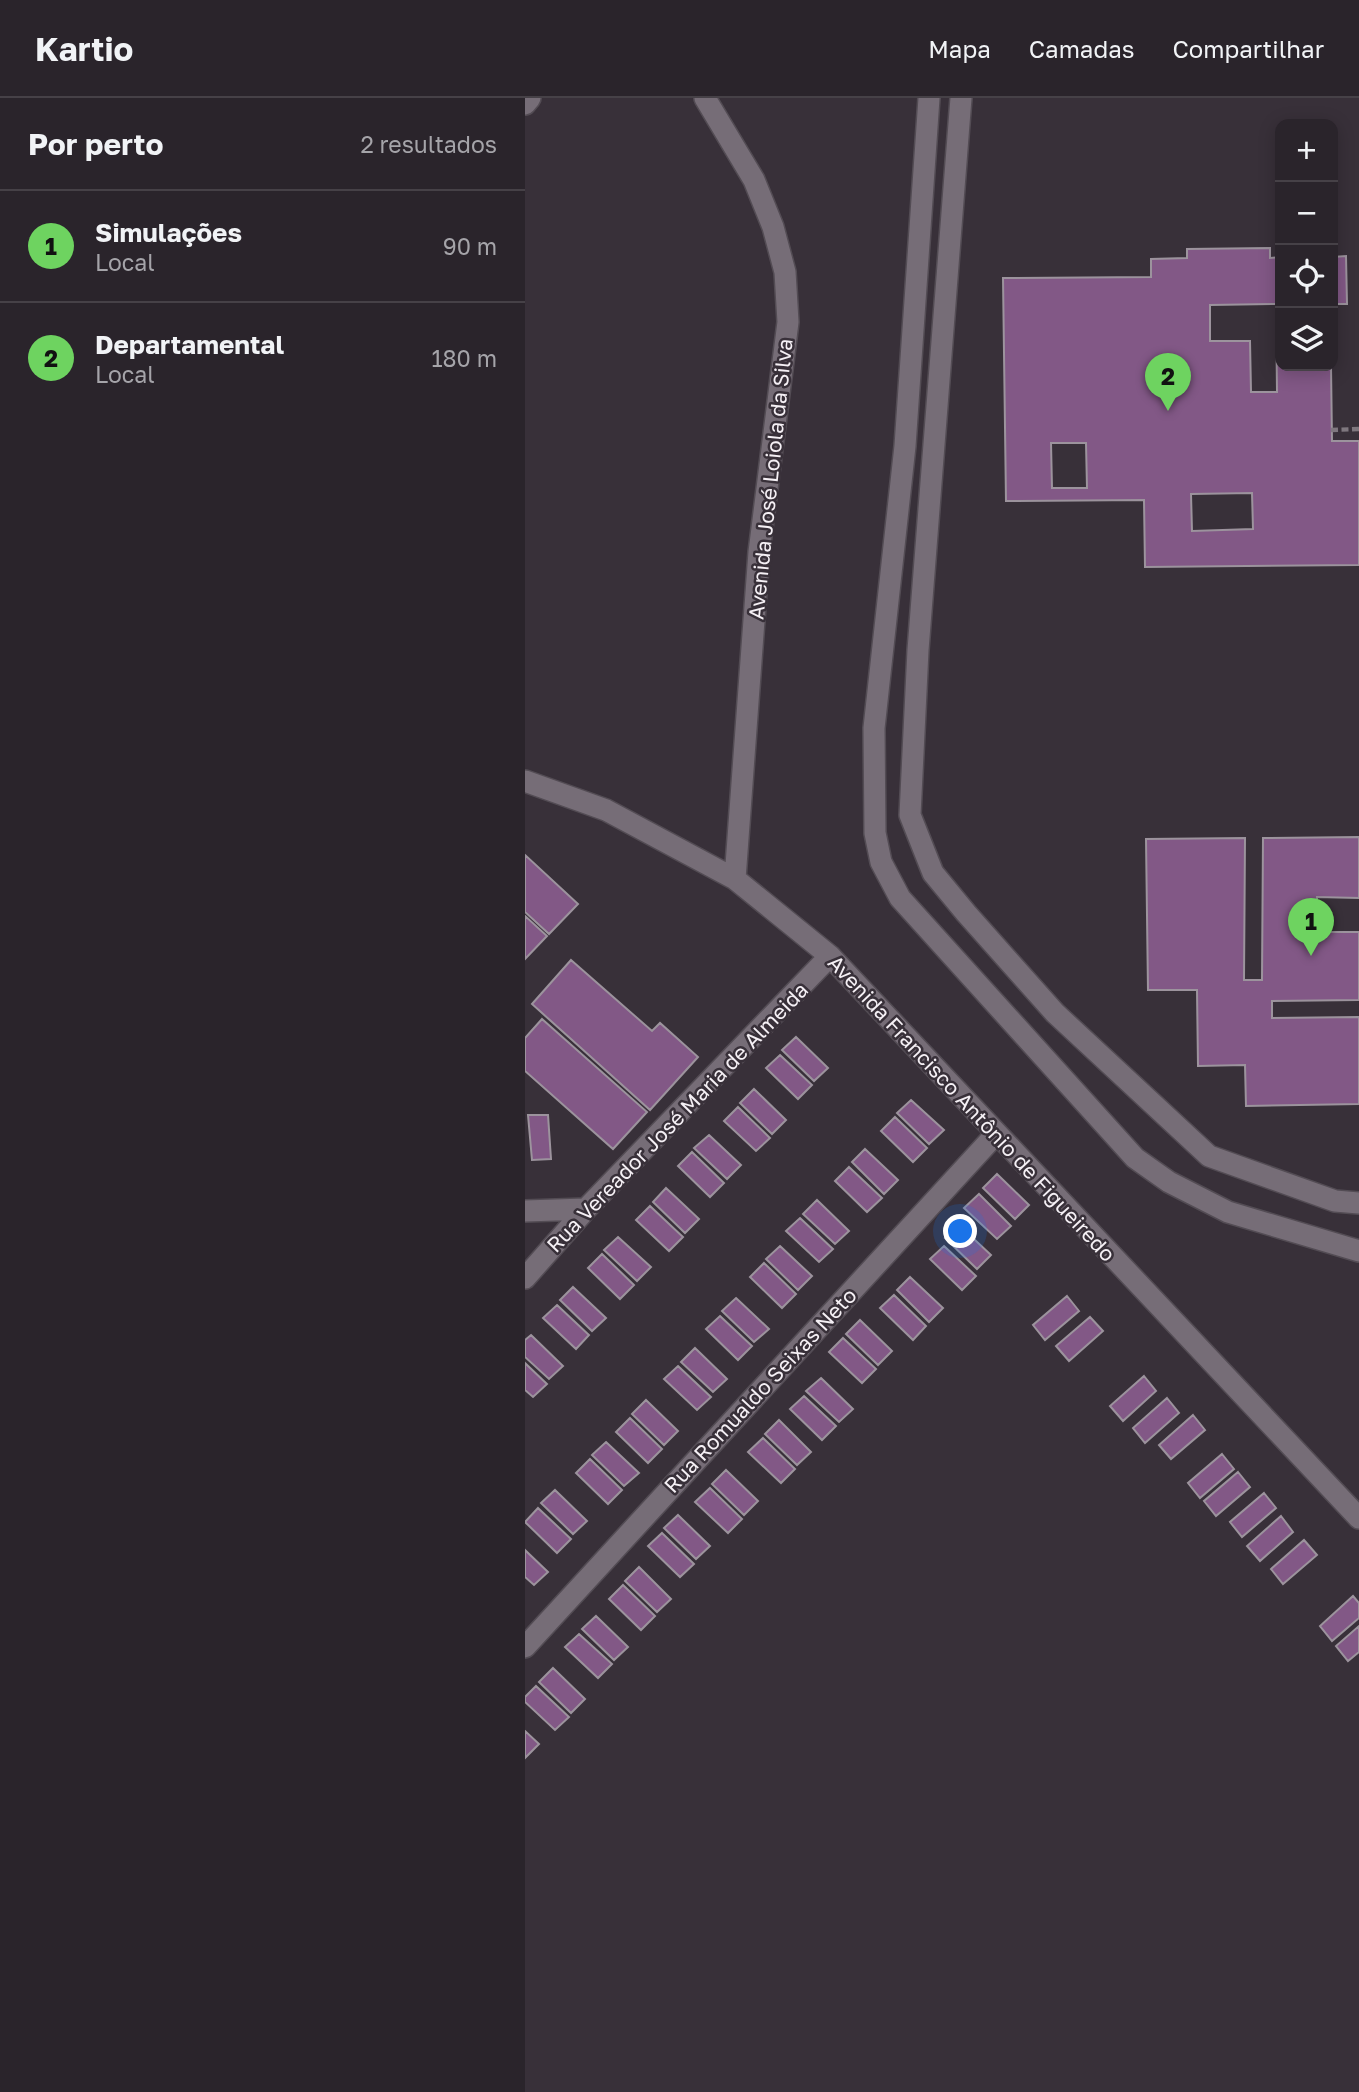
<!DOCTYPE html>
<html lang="pt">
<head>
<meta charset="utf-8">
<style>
	body { margin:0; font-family:"Golos Text",sans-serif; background:#322c33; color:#f1f3f6 }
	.controls { position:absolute; right:21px; top:21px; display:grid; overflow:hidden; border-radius:14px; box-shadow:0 4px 18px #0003 }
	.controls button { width:63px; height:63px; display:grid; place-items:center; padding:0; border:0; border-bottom:2px solid #464147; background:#2a242b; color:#f1f3f6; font:35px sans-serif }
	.you { position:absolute; left:436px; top:1134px; width:24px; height:24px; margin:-18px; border:5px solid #fff; border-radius:50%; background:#1a73e8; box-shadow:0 0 0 10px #1a73e833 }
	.badge { display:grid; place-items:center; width:46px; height:46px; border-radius:50%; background:#6ed360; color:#111; font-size:23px; font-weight:700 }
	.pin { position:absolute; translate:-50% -58px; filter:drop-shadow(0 2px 4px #0008) }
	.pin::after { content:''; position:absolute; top:37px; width:24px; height:21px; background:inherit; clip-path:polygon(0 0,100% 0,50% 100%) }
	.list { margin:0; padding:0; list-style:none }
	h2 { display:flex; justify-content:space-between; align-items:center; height:91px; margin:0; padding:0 28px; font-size:30px }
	h2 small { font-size:23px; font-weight:400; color:#a5a4a9 }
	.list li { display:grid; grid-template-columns:46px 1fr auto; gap:21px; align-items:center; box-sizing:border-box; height:112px; padding:0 28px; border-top:2px solid #464147 }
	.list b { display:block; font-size:26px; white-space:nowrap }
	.list p { margin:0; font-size:23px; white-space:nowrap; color:#a5a4a9 }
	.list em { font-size:23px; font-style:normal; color:#a5a4a9 }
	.icon { flex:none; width:38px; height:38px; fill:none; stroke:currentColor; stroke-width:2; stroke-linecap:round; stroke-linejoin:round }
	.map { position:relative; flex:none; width:834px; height:1994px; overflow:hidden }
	header { display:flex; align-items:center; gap:42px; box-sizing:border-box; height:98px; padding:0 35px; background:#2a242b; border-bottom:2px solid #464147 }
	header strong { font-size:33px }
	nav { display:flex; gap:38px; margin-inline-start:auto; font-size:24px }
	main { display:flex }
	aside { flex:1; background:#2a242b }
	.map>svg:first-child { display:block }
	.building { fill:#825886; stroke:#9c939d; stroke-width:2; fill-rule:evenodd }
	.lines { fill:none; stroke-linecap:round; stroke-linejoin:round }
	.minor-casing { stroke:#534c54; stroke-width:24 }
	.path { stroke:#7e777e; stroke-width:4.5; stroke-dasharray:7 3.5; stroke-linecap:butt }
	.minor { stroke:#766d77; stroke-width:21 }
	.labels { text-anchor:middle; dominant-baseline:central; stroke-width:5; stroke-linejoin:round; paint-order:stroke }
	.street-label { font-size:21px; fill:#f5f0f5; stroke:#383039 }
</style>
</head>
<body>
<header>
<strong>Kartio</strong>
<nav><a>Mapa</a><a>Camadas</a><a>Compartilhar</a></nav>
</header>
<main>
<aside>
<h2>Por perto<small>2 resultados</small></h2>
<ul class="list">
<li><span class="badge">1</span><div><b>Simulações</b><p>Local</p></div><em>90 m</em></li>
<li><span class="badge">2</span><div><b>Departamental</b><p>Local</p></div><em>180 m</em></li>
</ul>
</aside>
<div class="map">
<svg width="834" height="1994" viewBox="0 0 834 1994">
	<rect width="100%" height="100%" fill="#383039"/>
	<!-- building -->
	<path class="building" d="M 745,150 L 745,160 L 755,159 L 755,268 L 806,268 L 807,343 L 834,343 L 834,467 L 620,469 L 619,402 L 481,403 L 478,180 L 626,179 L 626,161 L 662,160 L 662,151 ZM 751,206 L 752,294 L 726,294 L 725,243 L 685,243 L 685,207 ZM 526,345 L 561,345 L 562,390 L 527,390 ZM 727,395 L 728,431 L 667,433 L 666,396 Z
		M 821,158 L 822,206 L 808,206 L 808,159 Z
		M 834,739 L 834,800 L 792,799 L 792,834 L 834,834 L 834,902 L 747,903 L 747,920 L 834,919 L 834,1006 L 721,1008 L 720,967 L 673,968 L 672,892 L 623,892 L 621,741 L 720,740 L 719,882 L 737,882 L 738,740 Z
		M 0,757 L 53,806 L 24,836 L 0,814 Z
		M 0,818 L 22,838 L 0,861 Z
		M 46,862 L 127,933 L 135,925 L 173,959 L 125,1012 L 7,906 Z
		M 17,921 L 122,1014 L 88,1051 L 0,973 L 0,940 Z
		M 271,939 L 303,970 L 289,983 L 257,952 Z
		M 255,957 L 287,987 L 273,1001 L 241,970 Z
		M 229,991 L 261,1022 L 247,1036 L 215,1005 Z
		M 386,1002 L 419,1032 L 404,1046 L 372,1015 Z
		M 213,1009 L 245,1040 L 231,1053 L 199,1023 Z
		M 3,1017 L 23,1017 L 26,1061 L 7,1062 Z
		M 370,1019 L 402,1050 L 388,1064 L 356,1033 Z
		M 184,1037 L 216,1067 L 202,1081 L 169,1050 Z
		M 340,1051 L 373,1082 L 359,1096 L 327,1064 Z
		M 167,1054 L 199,1085 L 185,1099 L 153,1068 Z
		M 324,1069 L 357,1100 L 342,1114 L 310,1083 Z
		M 472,1076 L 504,1107 L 490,1121 L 458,1090 Z
		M 141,1090 L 174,1121 L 160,1135 L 128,1104 Z
		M 454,1096 L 486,1128 L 472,1141 L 439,1110 Z
		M 292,1102 L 324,1133 L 310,1146 L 278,1116 Z
		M 125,1108 L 158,1139 L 144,1153 L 111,1122 Z
		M 275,1120 L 308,1151 L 294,1164 L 261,1133 Z
		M 434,1127 L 466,1157 L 452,1171 L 420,1140 Z
		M 93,1139 L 126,1169 L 112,1183 L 79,1152 Z
		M 255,1148 L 287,1178 L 273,1192 L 241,1161 Z
		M 419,1148 L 451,1178 L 437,1192 L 405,1161 Z
		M 77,1156 L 109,1187 L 95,1201 L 63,1170 Z
		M 239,1165 L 271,1196 L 257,1210 L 225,1179 Z
		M 385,1179 L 418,1210 L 404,1224 L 372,1192 Z
		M 48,1189 L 81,1220 L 67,1233 L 35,1202 Z
		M 369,1197 L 401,1228 L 388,1242 L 355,1210 Z
		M 542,1198 L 554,1213 L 520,1242 L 508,1227 Z
		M 211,1200 L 244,1231 L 229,1244 L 197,1213 Z
		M 32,1207 L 64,1237 L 51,1251 L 18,1220 Z
		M 195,1218 L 227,1248 L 213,1262 L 181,1231 Z
		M 565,1219 L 578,1233 L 544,1263 L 531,1248 Z
		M 335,1222 L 367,1253 L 353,1267 L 321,1236 Z
		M 6,1237 L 38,1268 L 24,1281 L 0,1259 L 0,1242 Z
		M 318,1240 L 351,1271 L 337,1285 L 304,1254 Z
		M 170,1250 L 202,1281 L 188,1294 L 156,1264 Z
		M 0,1265 L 22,1286 L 8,1299 L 0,1292 Z
		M 153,1268 L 186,1299 L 172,1312 L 139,1281 Z
		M 619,1278 L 631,1293 L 598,1323 L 585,1308 Z
		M 296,1280 L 328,1311 L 314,1324 L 281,1293 Z
		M 279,1298 L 311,1328 L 297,1342 L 265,1311 Z
		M 642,1300 L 654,1315 L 620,1345 L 608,1330 Z
		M 121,1302 L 153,1333 L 139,1347 L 107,1316 Z
		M 668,1317 L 680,1332 L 646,1361 L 634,1347 Z
		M 105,1320 L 137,1351 L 123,1365 L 91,1334 Z
		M 254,1322 L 286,1354 L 272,1367 L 240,1336 Z
		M 238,1340 L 270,1371 L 256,1385 L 223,1354 Z
		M 81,1344 L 114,1375 L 99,1388 L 67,1357 Z
		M 697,1356 L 709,1371 L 675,1400 L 663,1385 Z
		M 65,1361 L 97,1392 L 83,1406 L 51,1375 Z
		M 201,1372 L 233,1403 L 219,1417 L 187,1386 Z
		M 713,1374 L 725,1389 L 691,1418 L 679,1403 Z
		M 185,1390 L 217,1421 L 203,1435 L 170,1404 Z
		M 30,1392 L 62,1423 L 48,1436 L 16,1405 Z
		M 739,1395 L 751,1410 L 717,1439 L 705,1424 Z
		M 13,1410 L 46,1441 L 32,1455 L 0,1424 Z
		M 153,1417 L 185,1448 L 171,1461 L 139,1430 Z
		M 756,1418 L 768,1434 L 735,1463 L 722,1448 Z
		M 137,1435 L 169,1466 L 155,1479 L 123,1448 Z
		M 779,1442 L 792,1457 L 758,1486 L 746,1471 Z
		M 0,1452 L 23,1474 L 9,1487 L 0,1479 Z
		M 114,1469 L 146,1501 L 132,1514 L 100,1483 Z
		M 98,1487 L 130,1518 L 116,1532 L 84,1501 Z
		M 828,1498 L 834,1505 L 834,1520 L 807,1543 L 795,1528 Z
		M 71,1518 L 103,1549 L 89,1562 L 57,1531 Z
		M 834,1528 L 834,1554 L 823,1563 L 811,1548 Z
		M 54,1536 L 87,1566 L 73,1580 L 40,1549 Z
		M 28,1570 L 60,1601 L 46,1615 L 14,1584 Z
		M 11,1588 L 44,1619 L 30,1632 L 0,1604 L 0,1599 Z
		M 0,1633 L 14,1646 L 0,1660 Z"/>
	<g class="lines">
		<!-- minor casing -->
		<g class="minor-casing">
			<path id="minor" d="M 180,0 L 229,82 L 248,129 L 260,174 L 263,224 L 234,454 L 210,781
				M 404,0 L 380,348 L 349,630 L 350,735 L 356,764 L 375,800 L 610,1060 L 644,1084 L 703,1114 L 834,1153
				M 436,0 L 393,552 L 385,717 L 408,775 L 441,815 L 530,915 L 684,1058 L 810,1103 L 834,1105
				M 0,6 L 5,0
				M 0,683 L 81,712 L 210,781 L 305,858 L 834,1420
				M 0,1113 L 61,1111
				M 0,1180 L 61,1111 L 305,858
				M 0,1549 L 471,1036"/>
		</g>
		<!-- path -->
		<path class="path" d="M 806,332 L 834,331"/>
		<!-- minor -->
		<use href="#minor" class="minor"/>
	</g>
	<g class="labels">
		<!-- street labels -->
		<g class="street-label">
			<text transform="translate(245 381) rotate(-84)">Avenida José Loiola da Silva</text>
			<text transform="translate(447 1010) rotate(47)">Avenida Francisco Antônio de Figueiredo</text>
			<text transform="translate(152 1019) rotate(-46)">Rua Vereador José Maria de Almeida</text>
			<text transform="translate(235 1292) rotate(-47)">Rua Romualdo Seixas Neto</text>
		</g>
	</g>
</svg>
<div class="controls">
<button>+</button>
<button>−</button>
<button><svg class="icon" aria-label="locate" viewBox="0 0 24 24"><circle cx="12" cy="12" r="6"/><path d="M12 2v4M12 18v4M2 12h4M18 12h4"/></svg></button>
<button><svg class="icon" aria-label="layers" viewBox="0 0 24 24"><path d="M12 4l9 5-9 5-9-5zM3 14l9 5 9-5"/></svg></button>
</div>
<div class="you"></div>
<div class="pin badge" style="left:786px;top:858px">1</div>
<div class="pin badge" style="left:643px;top:313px">2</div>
</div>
</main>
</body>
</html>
